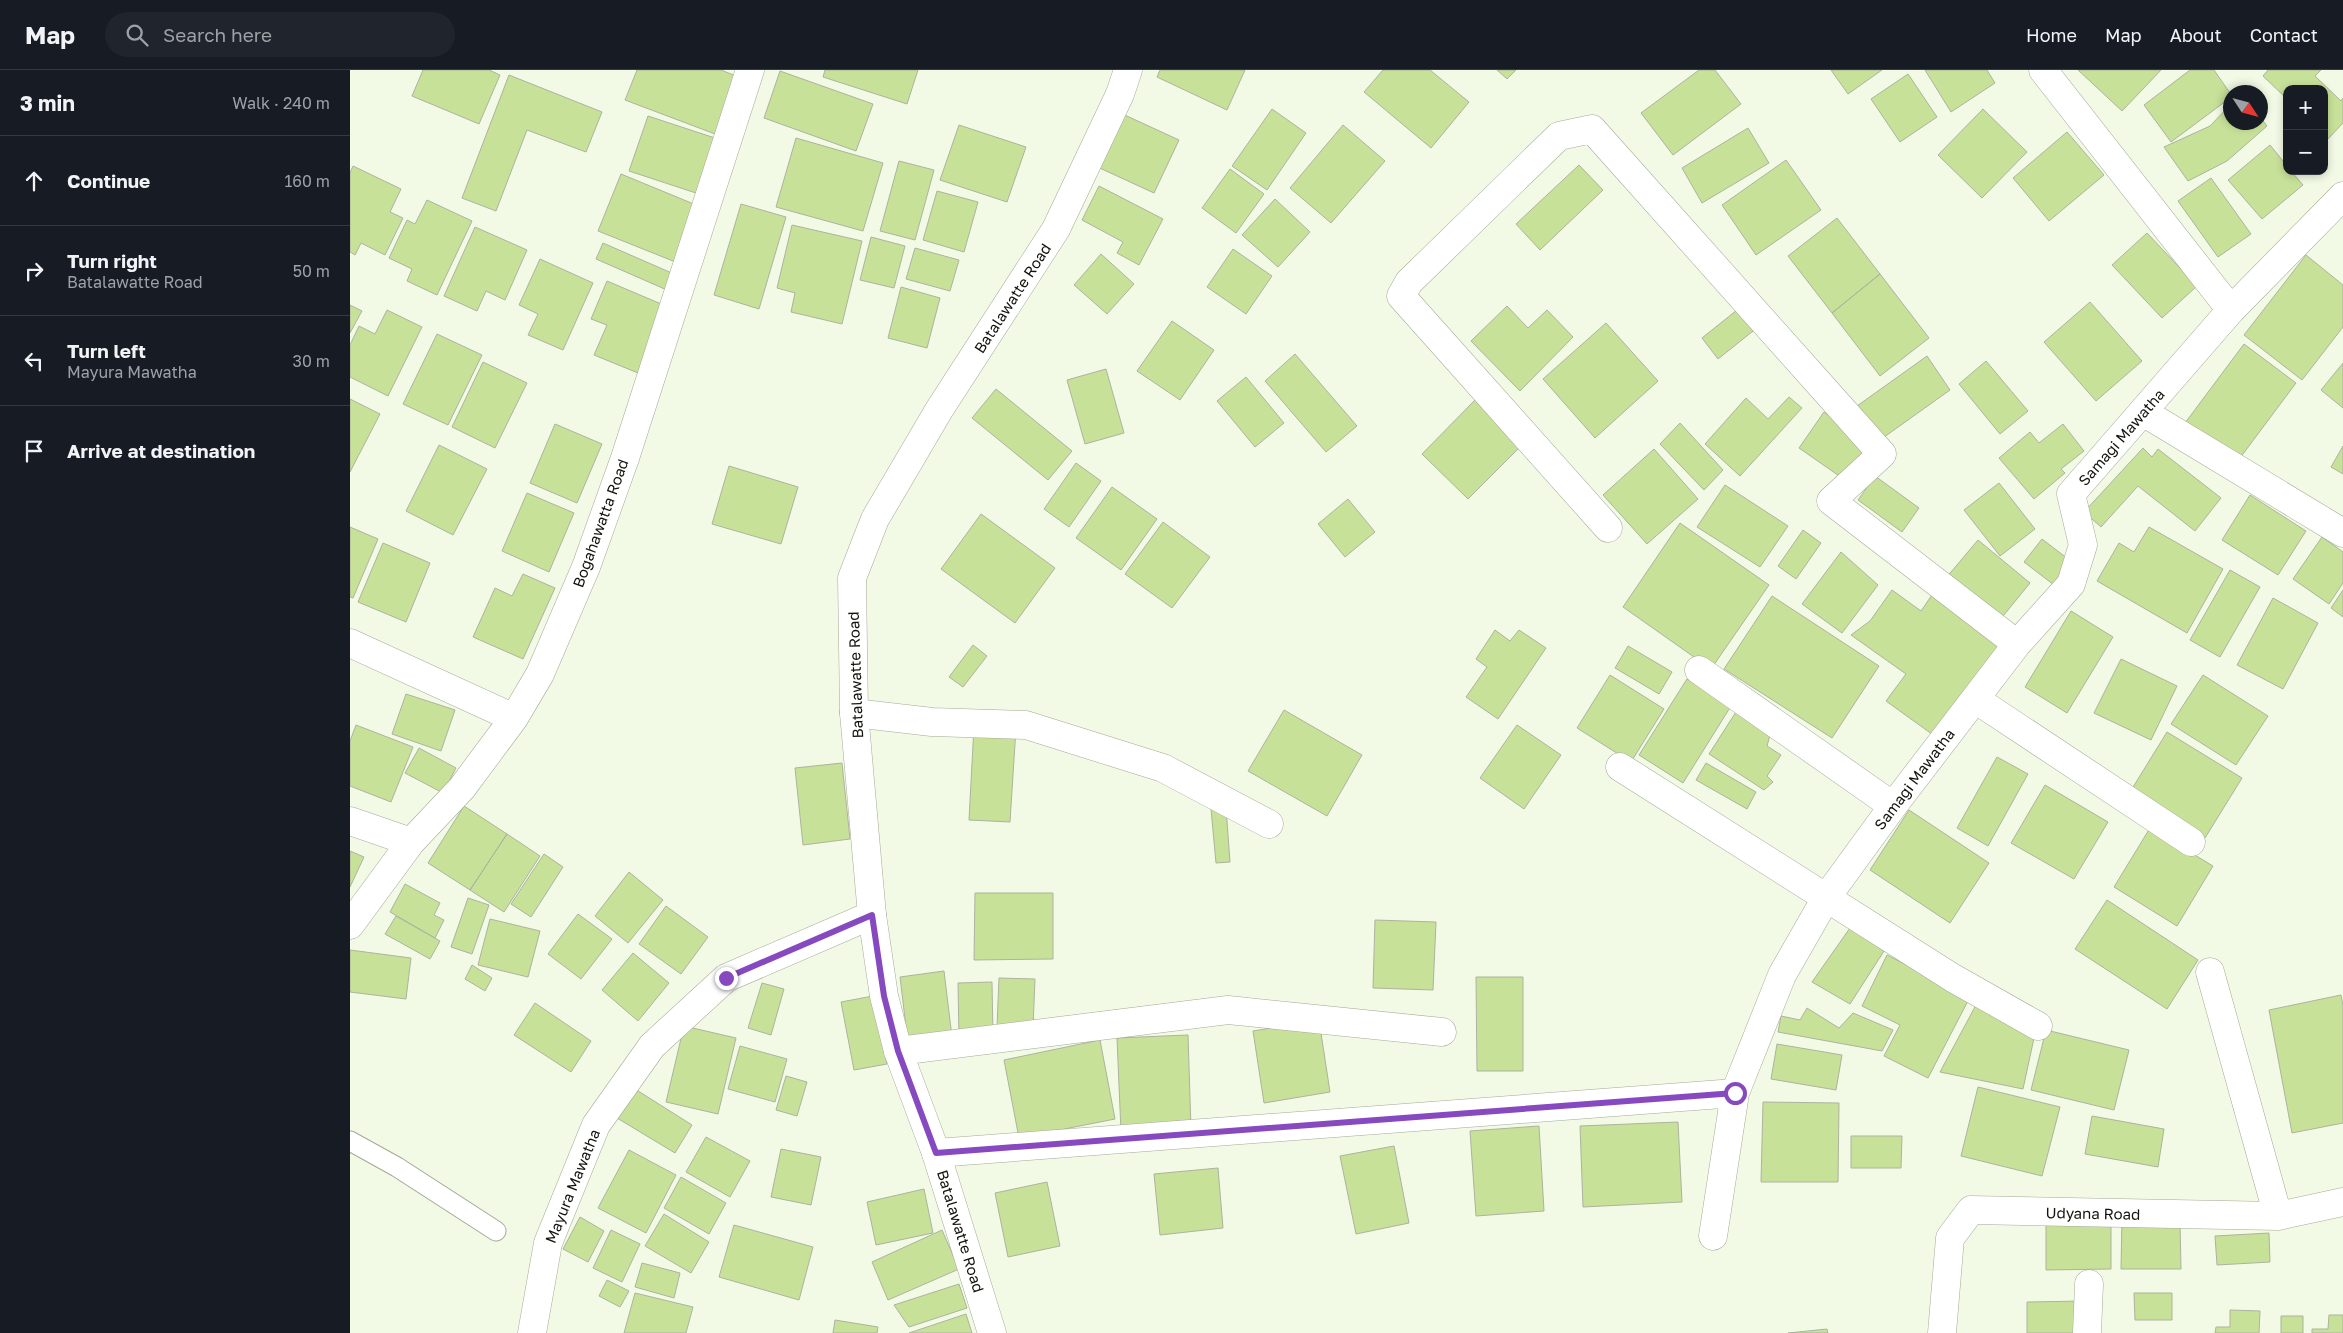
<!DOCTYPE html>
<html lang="en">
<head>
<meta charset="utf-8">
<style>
	body { margin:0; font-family:"Golos Text",sans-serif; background:#20242c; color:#f1f3f6 }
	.controls { position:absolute; right:15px; top:15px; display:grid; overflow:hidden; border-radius:10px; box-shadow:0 2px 8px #0003 }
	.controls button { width:45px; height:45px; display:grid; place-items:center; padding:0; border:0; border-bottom:1px solid #363941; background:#171b24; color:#f1f3f6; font:25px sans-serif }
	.compass { position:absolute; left:1873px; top:15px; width:45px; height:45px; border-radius:50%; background:#171b24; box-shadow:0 2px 8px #0003; rotate:126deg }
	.stop { position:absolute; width:15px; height:15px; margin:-11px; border:4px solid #8749bf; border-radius:50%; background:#fff }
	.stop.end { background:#8749bf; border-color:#fff; box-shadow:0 1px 5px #0008 }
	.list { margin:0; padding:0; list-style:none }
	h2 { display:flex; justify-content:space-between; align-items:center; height:65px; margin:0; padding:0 20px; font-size:21px }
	h2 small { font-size:16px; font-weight:400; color:#9ea1a6 }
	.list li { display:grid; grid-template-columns:32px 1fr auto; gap:15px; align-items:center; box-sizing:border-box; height:90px; padding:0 20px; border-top:1px solid #363941 }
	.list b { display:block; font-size:19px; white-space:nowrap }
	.list p { margin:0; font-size:16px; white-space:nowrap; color:#9ea1a6 }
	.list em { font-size:16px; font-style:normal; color:#9ea1a6 }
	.icon { flex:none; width:28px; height:28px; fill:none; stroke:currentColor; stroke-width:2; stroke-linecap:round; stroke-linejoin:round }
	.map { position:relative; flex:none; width:1993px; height:1263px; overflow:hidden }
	header { display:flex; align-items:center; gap:30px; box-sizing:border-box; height:70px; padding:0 25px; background:#171b24; border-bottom:1px solid #363941 }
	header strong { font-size:24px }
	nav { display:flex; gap:28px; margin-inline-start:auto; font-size:18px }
	.search { width:350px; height:45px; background:#20242c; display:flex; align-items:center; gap:12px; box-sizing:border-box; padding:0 18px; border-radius:28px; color:#9ea1a6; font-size:19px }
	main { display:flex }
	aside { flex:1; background:#171b24 }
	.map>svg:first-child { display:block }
	.building { fill:#c8e199; stroke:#acb39f }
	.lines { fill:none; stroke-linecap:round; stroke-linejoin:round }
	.service-casing { stroke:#a3aa97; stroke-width:21 }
	.minor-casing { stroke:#a3aa97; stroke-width:29 }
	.tertiary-casing { stroke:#a3aa97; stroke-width:29 }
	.service { stroke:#fff; stroke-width:19 }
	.minor { stroke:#fff; stroke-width:28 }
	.tertiary { stroke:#fff; stroke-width:28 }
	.route { stroke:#8749bf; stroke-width:6 }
	.labels { text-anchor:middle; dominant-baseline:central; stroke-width:5; stroke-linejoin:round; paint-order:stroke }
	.street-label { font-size:15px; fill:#12140d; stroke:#fff }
</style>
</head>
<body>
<header>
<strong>Map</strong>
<div class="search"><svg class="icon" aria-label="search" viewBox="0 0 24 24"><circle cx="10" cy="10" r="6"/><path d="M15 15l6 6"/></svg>Search here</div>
<nav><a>Home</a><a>Map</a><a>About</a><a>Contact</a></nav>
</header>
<main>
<aside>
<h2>3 min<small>Walk · 240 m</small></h2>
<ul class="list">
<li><svg class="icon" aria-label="ahead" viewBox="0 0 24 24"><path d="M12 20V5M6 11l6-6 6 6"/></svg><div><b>Continue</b></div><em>160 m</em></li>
<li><svg class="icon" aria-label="right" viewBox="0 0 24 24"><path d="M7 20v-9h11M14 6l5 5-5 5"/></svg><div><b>Turn right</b><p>Batalawatte Road</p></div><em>50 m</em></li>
<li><svg class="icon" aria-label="left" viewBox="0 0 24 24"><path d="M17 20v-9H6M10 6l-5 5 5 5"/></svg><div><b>Turn left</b><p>Mayura Mawatha</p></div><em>30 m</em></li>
<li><svg class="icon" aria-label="arrive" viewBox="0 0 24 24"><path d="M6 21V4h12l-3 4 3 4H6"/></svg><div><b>Arrive at destination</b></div></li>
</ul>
</aside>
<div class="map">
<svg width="1993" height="1263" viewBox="0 0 1993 1263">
	<rect width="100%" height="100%" fill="#f2fae5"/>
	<!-- building -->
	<path class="building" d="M 73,0 L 139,0 L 150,5 L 129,54 L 62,26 Z
		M 287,0 L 371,0 L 386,6 L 365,64 L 275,30 Z
		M 475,0 L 568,0 L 557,34 L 473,7 Z
		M 810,0 L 895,0 L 877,40 L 807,7 Z
		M 1033,0 L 1080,0 L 1119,32 L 1081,78 L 1014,22 Z
		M 1147,0 L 1166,0 L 1157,9 Z
		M 1349,0 L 1365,0 L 1391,34 L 1323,85 L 1291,43 Z
		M 1481,0 L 1532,0 L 1498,24 Z
		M 1575,0 L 1637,0 L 1645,13 L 1601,42 Z
		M 1728,0 L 1811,0 L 1772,41 Z
		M 1840,0 L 1864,0 L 1880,23 L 1880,28 L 1821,72 L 1794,35 Z
		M 1918,0 L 1971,0 L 1965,6 L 1991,31 L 1993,28 L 1993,53 L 1978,69 L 1974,66 L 1974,19 L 1937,19 L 1937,29 L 1913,6 Z
		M 430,1 L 523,34 L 506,81 L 414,48 Z
		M 1558,4 L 1587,47 L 1550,72 L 1521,29 Z
		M 159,5 L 252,42 L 236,82 L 177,60 L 146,141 L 112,128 Z
		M 1880,35 L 1880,52 L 1910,52 L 1910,47 L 1917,56 L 1877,91 L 1838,111 L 1814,77 L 1860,56 Z
		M 922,39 L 956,63 L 917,120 L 882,96 Z
		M 1633,39 L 1677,82 L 1632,128 L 1588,85 Z
		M 766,41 L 829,70 L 804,123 L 741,94 Z
		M 298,46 L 368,69 L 349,124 L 279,101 Z
		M 609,55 L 676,77 L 657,132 L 590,110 Z
		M 993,55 L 1035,91 L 981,153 L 940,118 Z
		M 1398,58 L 1419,93 L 1352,133 L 1332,98 Z
		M 1717,62 L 1754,105 L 1699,151 L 1663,108 Z
		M 446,68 L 533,93 L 513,161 L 426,137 Z
		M 1920,75 L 1937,96 L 1937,101 L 1941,101 L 1953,115 L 1912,149 L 1878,110 Z
		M 1436,90 L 1471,140 L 1406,185 L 1372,135 Z
		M 549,91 L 584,100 L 565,170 L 530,161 Z
		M 1229,95 L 1253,120 L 1190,180 L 1166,154 Z
		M 3,96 L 51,119 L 40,142 L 53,148 L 35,185 L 11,173 L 5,185 L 0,182 L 0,103 Z
		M 880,99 L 914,124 L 886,163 L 852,138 Z
		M 271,104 L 351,137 L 328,193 L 248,161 Z
		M 1861,108 L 1901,164 L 1868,187 L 1828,131 Z
		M 749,116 L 813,149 L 789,195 L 767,183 L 773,172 L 732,150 Z
		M 587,121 L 628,132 L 614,182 L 573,170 Z
		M 925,129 L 960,162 L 928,197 L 892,165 Z
		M 77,130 L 122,151 L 87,225 L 57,211 L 62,199 L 39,188 L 57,150 L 65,154 Z
		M 391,134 L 436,147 L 409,239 L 364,225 Z
		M 1487,148 L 1530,204 L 1482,243 L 1438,186 Z
		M 442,155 L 512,171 L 492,254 L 441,242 L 445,223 L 427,218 Z
		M 125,157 L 177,180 L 155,230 L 136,221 L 127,241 L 94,226 Z
		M 1797,163 L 1847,216 L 1812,248 L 1762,195 Z
		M 521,167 L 555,176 L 544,218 L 510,210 Z
		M 253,173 L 324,204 L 317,220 L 246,189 Z
		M 565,178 L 609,190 L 600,221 L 556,209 Z
		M 883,179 L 922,206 L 896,244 L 857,217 Z
		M 751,184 L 784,214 L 757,244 L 724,215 Z
		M 1956,185 L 1993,215 L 1993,257 L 1952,310 L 1894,265 Z
		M 190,189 L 243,213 L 213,280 L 178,265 L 188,244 L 169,235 Z
		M 1530,204 L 1579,268 L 1530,306 L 1482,243 Z
		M 257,211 L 316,236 L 288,303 L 244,285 L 257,255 L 241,249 Z
		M 551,217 L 590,228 L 577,278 L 538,268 Z
		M 1740,232 L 1792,291 L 1746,331 L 1694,272 Z
		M 0,235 L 12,241 L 0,263 Z
		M 1157,236 L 1178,258 L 1197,240 L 1223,267 L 1170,321 L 1121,271 Z
		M 37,240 L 72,257 L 38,326 L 0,307 L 0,275 L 9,256 L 25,264 Z
		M 1387,240 L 1403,261 L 1368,289 L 1352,268 Z
		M 822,251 L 864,280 L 830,330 L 787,301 Z
		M 1256,253 L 1308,311 L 1245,368 L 1193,309 Z
		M 87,264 L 132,285 L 98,355 L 53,334 Z
		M 1894,274 L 1946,313 L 1887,392 L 1835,353 Z
		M 945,284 L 1007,356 L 976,382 L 915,311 Z
		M 1577,286 L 1600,320 L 1530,370 L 1507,336 Z
		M 1636,291 L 1678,341 L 1650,364 L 1609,314 Z
		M 133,292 L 177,313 L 145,378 L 102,357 Z
		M 1993,293 L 1993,338 L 1971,320 Z
		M 756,299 L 774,363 L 735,374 L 717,310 Z
		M 896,307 L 934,353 L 905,377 L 867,331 Z
		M 646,319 L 722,381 L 698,410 L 622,348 Z
		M 1439,327 L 1452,338 L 1390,406 L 1355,374 L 1396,328 L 1418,349 Z
		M 0,329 L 30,344 L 0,402 Z
		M 1126,329 L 1173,374 L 1118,429 L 1072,384 Z
		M 1474,342 L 1519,374 L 1495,410 L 1449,378 Z
		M 1330,353 L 1373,400 L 1354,420 L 1310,374 Z
		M 205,354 L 252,374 L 227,433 L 180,413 Z
		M 1713,354 L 1734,381 L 1711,399 L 1715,403 L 1684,429 L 1649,388 L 1680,362 L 1689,373 Z
		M 89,375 L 137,399 L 103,465 L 56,441 Z
		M 1993,376 L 1993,404 L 1981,397 Z
		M 1793,378 L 1802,387 L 1808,379 L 1871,428 L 1845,461 L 1788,416 L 1751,457 L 1734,442 Z
		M 1304,379 L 1348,429 L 1297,474 L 1253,425 Z
		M 726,393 L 751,411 L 719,457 L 694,439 Z
		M 379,396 L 448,417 L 431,474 L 362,454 Z
		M 1525,406 L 1569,438 L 1552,462 L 1508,430 Z
		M 1649,413 L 1685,459 L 1650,486 L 1614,440 Z
		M 1375,415 L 1438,456 L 1410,497 L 1347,457 Z
		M 762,417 L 807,449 L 771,500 L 726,468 Z
		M 177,423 L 224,443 L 199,502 L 152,481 Z
		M 1900,425 L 1956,461 L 1928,505 L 1872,470 Z
		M 998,429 L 1025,462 L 995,487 L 968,454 Z
		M 631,444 L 705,498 L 665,553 L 591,499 Z
		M 813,452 L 860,487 L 822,538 L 775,504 Z
		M 1330,453 L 1419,515 L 1361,599 L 1273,537 Z
		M 0,457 L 28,469 L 3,528 L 0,527 Z
		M 1799,457 L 1873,499 L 1837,563 L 1747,511 L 1769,473 L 1784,482 Z
		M 1453,460 L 1471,473 L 1446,509 L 1428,496 Z
		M 1972,467 L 1993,482 L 1993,513 L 1979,534 L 1943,509 Z
		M 1692,469 L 1722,492 L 1704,515 L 1674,492 Z
		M 1628,470 L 1680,513 L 1649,551 L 1596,508 Z
		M 33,473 L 80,493 L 56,552 L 8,532 Z
		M 1491,482 L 1528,515 L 1492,563 L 1452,534 Z
		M 1880,500 L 1910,517 L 1870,587 L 1840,570 Z
		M 173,504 L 205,518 L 173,589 L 123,567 L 145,518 L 162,526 Z
		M 1542,520 L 1571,541 L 1584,522 L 1654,571 L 1586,667 L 1536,631 L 1556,604 L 1501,565 L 1520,551 Z
		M 1993,520 L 1993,547 L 1981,538 Z
		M 1422,526 L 1529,596 L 1482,668 L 1374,599 Z
		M 1923,528 L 1968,553 L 1933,619 L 1887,595 Z
		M 1721,541 L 1763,567 L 1717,643 L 1675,617 Z
		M 1145,560 L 1160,571 L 1169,560 L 1196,578 L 1148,649 L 1116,627 L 1137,597 L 1126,589 Z
		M 623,575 L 637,586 L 613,617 L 599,607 Z
		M 1278,576 L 1322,602 L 1309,624 L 1265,598 Z
		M 1771,589 L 1827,616 L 1801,670 L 1744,643 Z
		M 1260,605 L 1314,639 L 1281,692 L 1227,658 Z
		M 1853,605 L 1918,646 L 1886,695 L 1821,654 Z
		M 1337,609 L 1381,636 L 1333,713 L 1289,685 Z
		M 56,624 L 105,640 L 91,681 L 42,664 Z
		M 934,640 L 1012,685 L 977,746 L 898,701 Z
		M 1386,642 L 1420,665 L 1417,676 L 1431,685 L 1417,706 L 1423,712 L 1414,720 L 1359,684 Z
		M 6,655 L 63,677 L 41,732 L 0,716 L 0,671 Z
		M 1167,655 L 1211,685 L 1174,739 L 1130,708 Z
		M 624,656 L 666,658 L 660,752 L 619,750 Z
		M 1817,662 L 1892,708 L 1855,768 L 1780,722 Z
		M 69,678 L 106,698 L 93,723 L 55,703 Z
		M 1647,687 L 1678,704 L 1638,776 L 1607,758 Z
		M 492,693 L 500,769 L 453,775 L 445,698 Z
		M 1356,693 L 1406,722 L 1397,739 L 1346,710 Z
		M 1695,715 L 1758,752 L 1724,809 L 1661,773 Z
		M 114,736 L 157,764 L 120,820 L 78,793 Z
		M 876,738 L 880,792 L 866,793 L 861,739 Z
		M 1559,740 L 1639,793 L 1600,853 L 1520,800 Z
		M 1800,758 L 1863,796 L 1827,856 L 1764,817 Z
		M 157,764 L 190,786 L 154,842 L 120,820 Z
		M 0,781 L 14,787 L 0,817 Z
		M 194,784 L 213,797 L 181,847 L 161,834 Z
		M 279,802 L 313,830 L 278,873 L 245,846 Z
		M 55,814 L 90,833 L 84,845 L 94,850 L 85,868 L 40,842 Z
		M 625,823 L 703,823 L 703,889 L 624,890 Z
		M 118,828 L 139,835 L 122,884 L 101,877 Z
		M 1757,830 L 1848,890 L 1817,939 L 1725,879 Z
		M 316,836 L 358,867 L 331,904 L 289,874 Z
		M 228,844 L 262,869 L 231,909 L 198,884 Z
		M 46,846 L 90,871 L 80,889 L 35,864 Z
		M 140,849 L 190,861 L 178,907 L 128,895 Z
		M 1025,850 L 1086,852 L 1083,920 L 1023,918 Z
		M 1500,858 L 1534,881 L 1500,934 L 1462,912 Z
		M 0,880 L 61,888 L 56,929 L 0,922 Z
		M 283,883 L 319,913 L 288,951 L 252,920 Z
		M 1537,885 L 1620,927 L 1578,1008 L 1534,986 L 1550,955 L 1512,936 Z
		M 122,895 L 142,908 L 135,921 L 115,909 Z
		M 594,901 L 602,967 L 558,973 L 550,907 Z
		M 1126,907 L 1173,907 L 1173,1001 L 1127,1001 Z
		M 649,908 L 685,909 L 683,958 L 647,957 Z
		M 642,912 L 643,967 L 609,967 L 608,913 Z
		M 412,913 L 434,919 L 421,965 L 398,958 Z
		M 1991,925 L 1993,936 L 1993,1053 L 1942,1063 L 1919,940 Z
		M 523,926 L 537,994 L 504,1000 L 491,932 Z
		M 185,933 L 241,971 L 221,1002 L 164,965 Z
		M 1626,935 L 1684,968 L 1673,1019 L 1590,1002 Z
		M 1457,938 L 1489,958 L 1503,943 L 1543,960 L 1532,981 L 1428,962 L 1431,946 L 1450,950 Z
		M 969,950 L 980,1022 L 914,1033 L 903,961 Z
		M 334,956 L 386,968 L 368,1044 L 316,1032 Z
		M 1696,960 L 1779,980 L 1764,1040 L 1681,1020 Z
		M 838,965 L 841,1059 L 771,1062 L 767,968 Z
		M 750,970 L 765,1049 L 669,1068 L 654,990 Z
		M 1427,974 L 1492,985 L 1486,1020 L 1421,1009 Z
		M 390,976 L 437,989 L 425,1032 L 378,1019 Z
		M 436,1006 L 457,1012 L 447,1046 L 426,1040 Z
		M 1628,1017 L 1710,1037 L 1692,1106 L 1611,1086 Z
		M 285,1019 L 342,1055 L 325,1083 L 267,1048 Z
		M 1413,1032 L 1489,1033 L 1488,1112 L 1411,1112 Z
		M 1742,1046 L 1814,1059 L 1808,1097 L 1735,1084 Z
		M 1328,1052 L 1332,1132 L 1233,1137 L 1230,1056 Z
		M 1189,1056 L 1194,1141 L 1126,1146 L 1120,1061 Z
		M 1501,1066 L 1552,1066 L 1551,1098 L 1501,1098 Z
		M 356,1067 L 400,1091 L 380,1127 L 336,1102 Z
		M 1044,1076 L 1059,1153 L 1006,1164 L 990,1086 Z
		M 431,1079 L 471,1087 L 461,1135 L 421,1127 Z
		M 279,1080 L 326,1105 L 296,1163 L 248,1138 Z
		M 868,1098 L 873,1158 L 810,1165 L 804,1104 Z
		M 331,1107 L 376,1133 L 359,1164 L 314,1138 Z
		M 697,1112 L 710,1176 L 658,1187 L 645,1123 Z
		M 574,1119 L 583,1163 L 526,1175 L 517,1132 Z
		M 314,1144 L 359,1172 L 341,1203 L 295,1176 Z
		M 1772,1146 L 1830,1153 L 1831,1199 L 1771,1199 Z
		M 230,1147 L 254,1161 L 238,1192 L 213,1179 Z
		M 1761,1152 L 1761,1199 L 1696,1200 L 1696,1153 Z
		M 384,1155 L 463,1177 L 449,1230 L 369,1207 Z
		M 261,1160 L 290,1174 L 272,1212 L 243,1198 Z
		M 592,1160 L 609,1199 L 538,1230 L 522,1192 Z
		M 1919,1163 L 1920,1192 L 1867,1195 L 1865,1166 Z
		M 292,1193 L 330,1203 L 324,1228 L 285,1217 Z
		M 257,1210 L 279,1221 L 270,1237 L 249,1226 Z
		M 609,1214 L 617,1238 L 559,1257 L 544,1235 Z
		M 285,1223 L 343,1237 L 336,1263 L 274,1263 Z
		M 1784,1223 L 1822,1223 L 1822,1250 L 1785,1250 Z
		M 1734,1231 L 1734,1263 L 1677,1263 L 1677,1232 Z
		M 1880,1240 L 1910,1241 L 1909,1263 L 1865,1263 L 1866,1257 L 1880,1257 Z
		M 616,1244 L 622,1263 L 559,1263 Z
		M 1979,1245 L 1993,1245 L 1993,1263 L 1962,1263 L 1962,1259 L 1978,1259 Z
		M 1931,1246 L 1953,1246 L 1953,1263 L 1931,1263 Z
		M 485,1250 L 528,1257 L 527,1263 L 483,1263 Z
		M 1477,1259 L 1478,1263 L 1438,1263 Z"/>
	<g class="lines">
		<!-- service casing -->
		<g class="service-casing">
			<path id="service" d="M 0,1071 L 47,1097 L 146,1161"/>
		</g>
		<!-- minor casing -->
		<g class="minor-casing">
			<path id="minor" d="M 1693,0 L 1881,240
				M 1793,342 L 1993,463
				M 1258,458 L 1051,226 L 1059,212 L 1209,66 L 1242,59 L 1532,384 L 1481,431 L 1667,574
				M 0,573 L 164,648
				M 1349,600 L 1543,736
				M 1625,629 L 1841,772
				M 504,643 L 582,652 L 676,655 L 813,698 L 919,754
				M 1270,697 L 1603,908 L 1688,956
				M 0,751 L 61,772
				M 0,855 L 61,772 L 112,718 L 164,648 L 190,604 L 236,497 L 275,388 L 400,0
				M 1860,902 L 1928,1146
				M 548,981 L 878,940 L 1092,962
				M 586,1083 L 1385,1023
				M 1363,1166 L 1385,1023 L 1432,905 L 1476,828 L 1543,736 L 1667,574 L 1721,514 L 1733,475 L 1721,424 L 1881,240 L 1993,126
				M 182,1263 L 198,1173 L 246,1055 L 302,976 L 376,908 L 522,845
				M 1592,1263 L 1600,1168 L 1621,1140 L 1928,1146 L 1993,1132
				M 1737,1263 L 1739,1214"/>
		</g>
		<!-- tertiary casing -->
		<g class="tertiary-casing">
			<path id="tertiary" d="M 642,1263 L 586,1083 L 548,981 L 534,926 L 522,845 L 504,643 L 502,508 L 525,449 L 589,340 L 706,159 L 770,24 L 778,0"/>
		</g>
		<!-- service -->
		<use href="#service" class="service"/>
		<!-- minor -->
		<use href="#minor" class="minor"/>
		<!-- tertiary -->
		<use href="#tertiary" class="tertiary"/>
	</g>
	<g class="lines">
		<!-- route -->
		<path class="route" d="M 376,908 L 522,845 L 534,926 L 548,981 L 586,1083 L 1385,1023"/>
	</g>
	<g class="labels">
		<!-- street labels -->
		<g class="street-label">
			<text transform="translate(662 228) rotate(-57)">Batalawatte Road</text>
			<text transform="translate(1771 367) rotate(-49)">Samagi Mawatha</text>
			<text transform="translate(250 453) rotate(-70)">Bogahawatta Road</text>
			<text transform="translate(505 605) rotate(-92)">Batalawatte Road</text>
			<text transform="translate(1564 709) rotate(-53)">Samagi Mawatha</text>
			<text transform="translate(222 1116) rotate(-68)">Mayura Mawatha</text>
			<text transform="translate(1743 1143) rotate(1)">Udyana Road</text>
			<text transform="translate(611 1161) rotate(73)">Batalawatte Road</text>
		</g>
	</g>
</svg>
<div class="controls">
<button>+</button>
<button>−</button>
</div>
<svg class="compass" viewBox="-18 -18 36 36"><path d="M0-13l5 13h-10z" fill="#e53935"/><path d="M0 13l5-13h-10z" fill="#9ea1a6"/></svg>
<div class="stop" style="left:1385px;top:1023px"></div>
<div class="stop end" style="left:376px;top:908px"></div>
</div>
</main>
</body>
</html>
